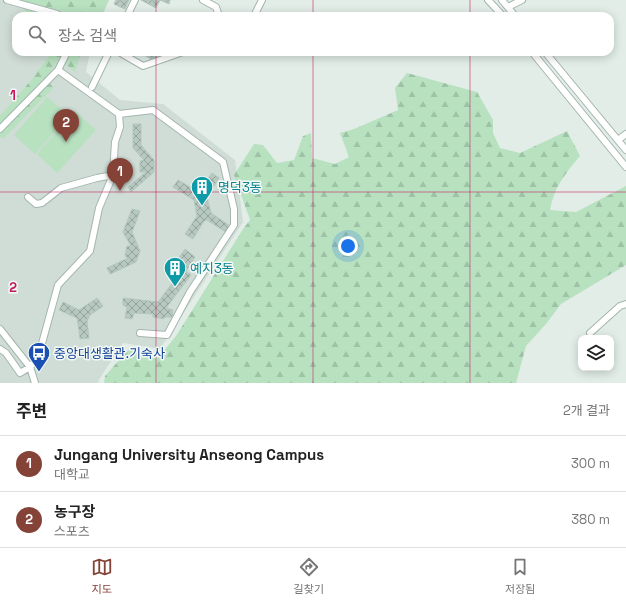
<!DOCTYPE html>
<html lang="ko">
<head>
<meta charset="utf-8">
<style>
	body { margin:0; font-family:"Space Grotesk","Noto Sans KR",sans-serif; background:#f2f2f2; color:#222 }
	.controls { position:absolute; right:12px; bottom:12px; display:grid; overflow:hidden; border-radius:8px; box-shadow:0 2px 10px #0003 }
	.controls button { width:36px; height:36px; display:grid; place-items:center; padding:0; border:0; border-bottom:1px solid #e0e0e0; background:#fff; color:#222; font:20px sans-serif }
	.you { position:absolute; left:348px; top:246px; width:14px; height:14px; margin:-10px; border:3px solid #fff; border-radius:50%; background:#1a73e8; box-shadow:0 0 0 6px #1a73e833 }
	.badge { display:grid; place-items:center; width:26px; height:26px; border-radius:50%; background:#854236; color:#fff; font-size:13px; font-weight:700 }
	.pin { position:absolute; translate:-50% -33px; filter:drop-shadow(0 1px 2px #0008) }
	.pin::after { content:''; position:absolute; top:21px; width:14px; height:12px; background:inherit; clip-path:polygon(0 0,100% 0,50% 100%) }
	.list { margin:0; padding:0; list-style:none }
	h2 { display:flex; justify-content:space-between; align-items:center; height:52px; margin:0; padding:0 16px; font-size:17px }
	h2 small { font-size:13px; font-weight:400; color:#767676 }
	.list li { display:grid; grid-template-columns:26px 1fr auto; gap:12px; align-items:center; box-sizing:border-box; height:56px; padding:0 16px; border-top:1px solid #e0e0e0 }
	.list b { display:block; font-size:15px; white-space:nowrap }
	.list p { margin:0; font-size:13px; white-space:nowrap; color:#767676 }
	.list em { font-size:13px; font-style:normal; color:#767676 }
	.icon { flex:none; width:22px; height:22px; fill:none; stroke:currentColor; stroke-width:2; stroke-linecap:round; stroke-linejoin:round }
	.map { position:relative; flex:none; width:626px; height:383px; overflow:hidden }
	.search { position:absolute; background:#fff; box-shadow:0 2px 10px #0003; left:12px; right:12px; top:12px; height:44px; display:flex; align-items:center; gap:10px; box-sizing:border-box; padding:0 14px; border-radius:12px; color:#767676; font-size:15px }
	.sheet { height:164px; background:#fff }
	nav { display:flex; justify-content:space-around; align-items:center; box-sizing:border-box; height:56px; border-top:1px solid #e0e0e0; background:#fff; font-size:11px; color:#767676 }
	nav a { display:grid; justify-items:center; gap:2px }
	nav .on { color:#854236 }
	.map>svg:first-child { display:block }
	.built { fill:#d0ddd6 }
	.forest { fill:url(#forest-firs) }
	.pitch { fill:#b8e1c0 }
	.building { fill:url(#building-cross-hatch); stroke:#b3c8bd }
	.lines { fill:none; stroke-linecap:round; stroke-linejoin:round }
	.minor-casing { stroke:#a4b6ae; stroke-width:8 }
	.minor { stroke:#fff; stroke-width:6 }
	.grid { fill:none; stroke:#c2185b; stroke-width:1; stroke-opacity:0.55 }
	.labels { text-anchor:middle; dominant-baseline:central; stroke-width:3; stroke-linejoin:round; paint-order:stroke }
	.culture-label { font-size:13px; fill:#0d838f; stroke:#f3f9f5; text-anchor:start }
	.transit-label { font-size:13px; fill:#164399; stroke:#f3f9f5; text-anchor:start }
	.grid-label { font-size:13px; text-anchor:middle; font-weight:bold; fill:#c2185b; stroke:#f3f9f5; stroke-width:3; stroke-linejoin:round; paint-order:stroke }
</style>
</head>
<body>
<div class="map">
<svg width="626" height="383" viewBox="0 0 626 383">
	<defs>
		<pattern id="forest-firs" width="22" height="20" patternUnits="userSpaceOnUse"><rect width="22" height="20" fill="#b8e1c0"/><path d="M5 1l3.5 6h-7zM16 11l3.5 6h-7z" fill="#9ec2a6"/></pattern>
		<pattern id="building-cross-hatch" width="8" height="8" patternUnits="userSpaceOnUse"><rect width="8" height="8" fill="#b7c8c0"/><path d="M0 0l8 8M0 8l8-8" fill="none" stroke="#94a49d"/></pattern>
	</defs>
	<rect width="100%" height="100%" fill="#e2ede7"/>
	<!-- built -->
	<path class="built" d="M 0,0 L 32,0 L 78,16 L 16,16 L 16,52 L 90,52 L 86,72 L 120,100 L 163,104 L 235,160 L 243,222 L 160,349 L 123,343 L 100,378 L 98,383 L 0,383 Z"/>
	<!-- forest -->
	<path class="forest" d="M 13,0 L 109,0 L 102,16 L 37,16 L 26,12 L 22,8 L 20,4 Z
		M 52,52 L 81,52 L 75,72 L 59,59 L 45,80 L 54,87 L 3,139 L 0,137 L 0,116 L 33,78 Z
		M 407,73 L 477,92 L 493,120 L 493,133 L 500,148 L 520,153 L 567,131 L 580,156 C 565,174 554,187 550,210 L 576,212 L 626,186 L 626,265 L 561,304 L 546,324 L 526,346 L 516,383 L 104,383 L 105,376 L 128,350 L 158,358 L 176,336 L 243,229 L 250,220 L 234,175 L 254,144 L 263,145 L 277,163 L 294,160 L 303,136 L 311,133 L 312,158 L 335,164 L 349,157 L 340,133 L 354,129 L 398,110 L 395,88 Z"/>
	<!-- pitch -->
	<path class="pitch" d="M 47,97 L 69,116 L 35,154 L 14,135 Z
		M 75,111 L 96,130 L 57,173 L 37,154 Z"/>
	<!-- building -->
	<path class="building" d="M 116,0 L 129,0 L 125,9 L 114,4 Z
		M 141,0 L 170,0 L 169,4 L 160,0 L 156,8 Z
		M 139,52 L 172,52 L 151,59 Z
		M 133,124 L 141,124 L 141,145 L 154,160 L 154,172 L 131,192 L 128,187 L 146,172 L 140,172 L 140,161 L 144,160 L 133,148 Z
		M 212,173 L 219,178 L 207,197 L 211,213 L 230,226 L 226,232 L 207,220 L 204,221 L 193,239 L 185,234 L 197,216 L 194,200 L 173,187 L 178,180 L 199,192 Z
		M 132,209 L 140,211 L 132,232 L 140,251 L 136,262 L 110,274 L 107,268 L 128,258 L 125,256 L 127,246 L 131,246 L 123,232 Z
		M 185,249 L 195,257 L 186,271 L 191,275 L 166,308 L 173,310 L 172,317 L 164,317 L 164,319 L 153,317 L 153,314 L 134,313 L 132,319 L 125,318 L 127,307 L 123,305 L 123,298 L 158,302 L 177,277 L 170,271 Z
		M 97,298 L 103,306 L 90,315 L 87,321 L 89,338 L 80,339 L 78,323 L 77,318 L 59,310 L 63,302 L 79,310 Z"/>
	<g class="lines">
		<!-- minor casing -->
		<g class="minor-casing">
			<path id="minor" d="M 7,0 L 57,14 L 60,16
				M 203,0 L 216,7 L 219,16
				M 488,0 L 503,16
				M 502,0 L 515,16
				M 508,7 L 522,0
				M 127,16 L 135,0
				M 254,16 L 262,0
				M 119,52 L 143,66 L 183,52
				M 532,52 L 626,167
				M 545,52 L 626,150
				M 58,70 L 67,52
				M 92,87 L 109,52
				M 0,129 L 58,70 L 119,114 L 153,110 L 223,162 L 234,209 L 234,225 L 190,292 L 167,335 L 140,333
				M 618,140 L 626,134
				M 28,197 L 36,204 L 42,203 L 61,188 L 97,178 L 113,175
				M 0,329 L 30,367 L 35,383
				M 590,333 L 620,306 L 626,304
				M 0,349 L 6,353 L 20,373 L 30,367 L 38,358 L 58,285 L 90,251 L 99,208 L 113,175 L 115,142 L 120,127 L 119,114"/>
		</g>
		<!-- minor -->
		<use href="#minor" class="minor"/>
	</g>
	<!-- grid -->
	<path class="grid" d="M 156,0 L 156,16M 313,0 L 313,16M 470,0 L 470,16M 156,52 L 156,383M 313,52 L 313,383M 470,52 L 470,383M 0,192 L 626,192"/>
	<!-- icons -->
	<defs>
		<g id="building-pin" transform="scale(1.15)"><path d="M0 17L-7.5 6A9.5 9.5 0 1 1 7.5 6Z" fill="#0f9aa8" stroke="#f3f9f5"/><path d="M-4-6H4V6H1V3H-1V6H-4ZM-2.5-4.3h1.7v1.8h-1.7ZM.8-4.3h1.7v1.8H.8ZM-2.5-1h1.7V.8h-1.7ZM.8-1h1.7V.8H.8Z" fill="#fff"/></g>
		<g id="bus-pin" transform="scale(1.15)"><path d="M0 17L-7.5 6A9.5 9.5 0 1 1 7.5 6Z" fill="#1a4fb4" stroke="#f3f9f5"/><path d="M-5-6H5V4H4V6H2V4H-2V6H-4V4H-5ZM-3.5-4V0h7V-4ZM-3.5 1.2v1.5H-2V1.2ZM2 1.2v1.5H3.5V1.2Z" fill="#fff"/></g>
	</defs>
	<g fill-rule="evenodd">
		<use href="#building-pin" x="202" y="187"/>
		<use href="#building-pin" x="175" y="268"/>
		<use href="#bus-pin" x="39" y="353"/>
	</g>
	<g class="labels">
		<!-- culture labels -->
		<g class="culture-label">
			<text x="218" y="187">명덕3동</text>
			<text x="190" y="268">예지3동</text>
		</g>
		<!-- transit labels -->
		<g class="transit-label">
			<text x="54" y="353">중앙대생활관.기숙사</text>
		</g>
	</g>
	<g class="grid-label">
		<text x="13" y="100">1</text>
		<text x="13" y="292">2</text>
	</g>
</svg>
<div class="controls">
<button><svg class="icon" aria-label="layers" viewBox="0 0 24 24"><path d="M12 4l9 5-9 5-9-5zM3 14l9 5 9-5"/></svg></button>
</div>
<div class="you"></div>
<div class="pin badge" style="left:120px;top:191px">1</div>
<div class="pin badge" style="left:66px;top:142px">2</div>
<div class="search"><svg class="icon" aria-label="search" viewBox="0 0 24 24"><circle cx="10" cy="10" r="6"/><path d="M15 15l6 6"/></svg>장소 검색</div>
</div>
<section class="sheet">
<h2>주변<small>2개 결과</small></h2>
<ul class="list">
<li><span class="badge">1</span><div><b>Jungang University Anseong Campus</b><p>대학교</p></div><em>300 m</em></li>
<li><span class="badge">2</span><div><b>농구장</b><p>스포츠</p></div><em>380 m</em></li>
</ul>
</section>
<nav>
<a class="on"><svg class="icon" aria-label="map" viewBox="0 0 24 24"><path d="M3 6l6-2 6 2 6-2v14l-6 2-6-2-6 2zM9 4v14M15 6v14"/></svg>지도</a>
<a><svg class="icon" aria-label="directions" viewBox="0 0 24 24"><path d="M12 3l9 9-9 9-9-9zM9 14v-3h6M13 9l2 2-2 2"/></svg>길찾기</a>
<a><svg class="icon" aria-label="saved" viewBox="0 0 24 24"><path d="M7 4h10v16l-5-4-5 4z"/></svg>저장됨</a>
</nav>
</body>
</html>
